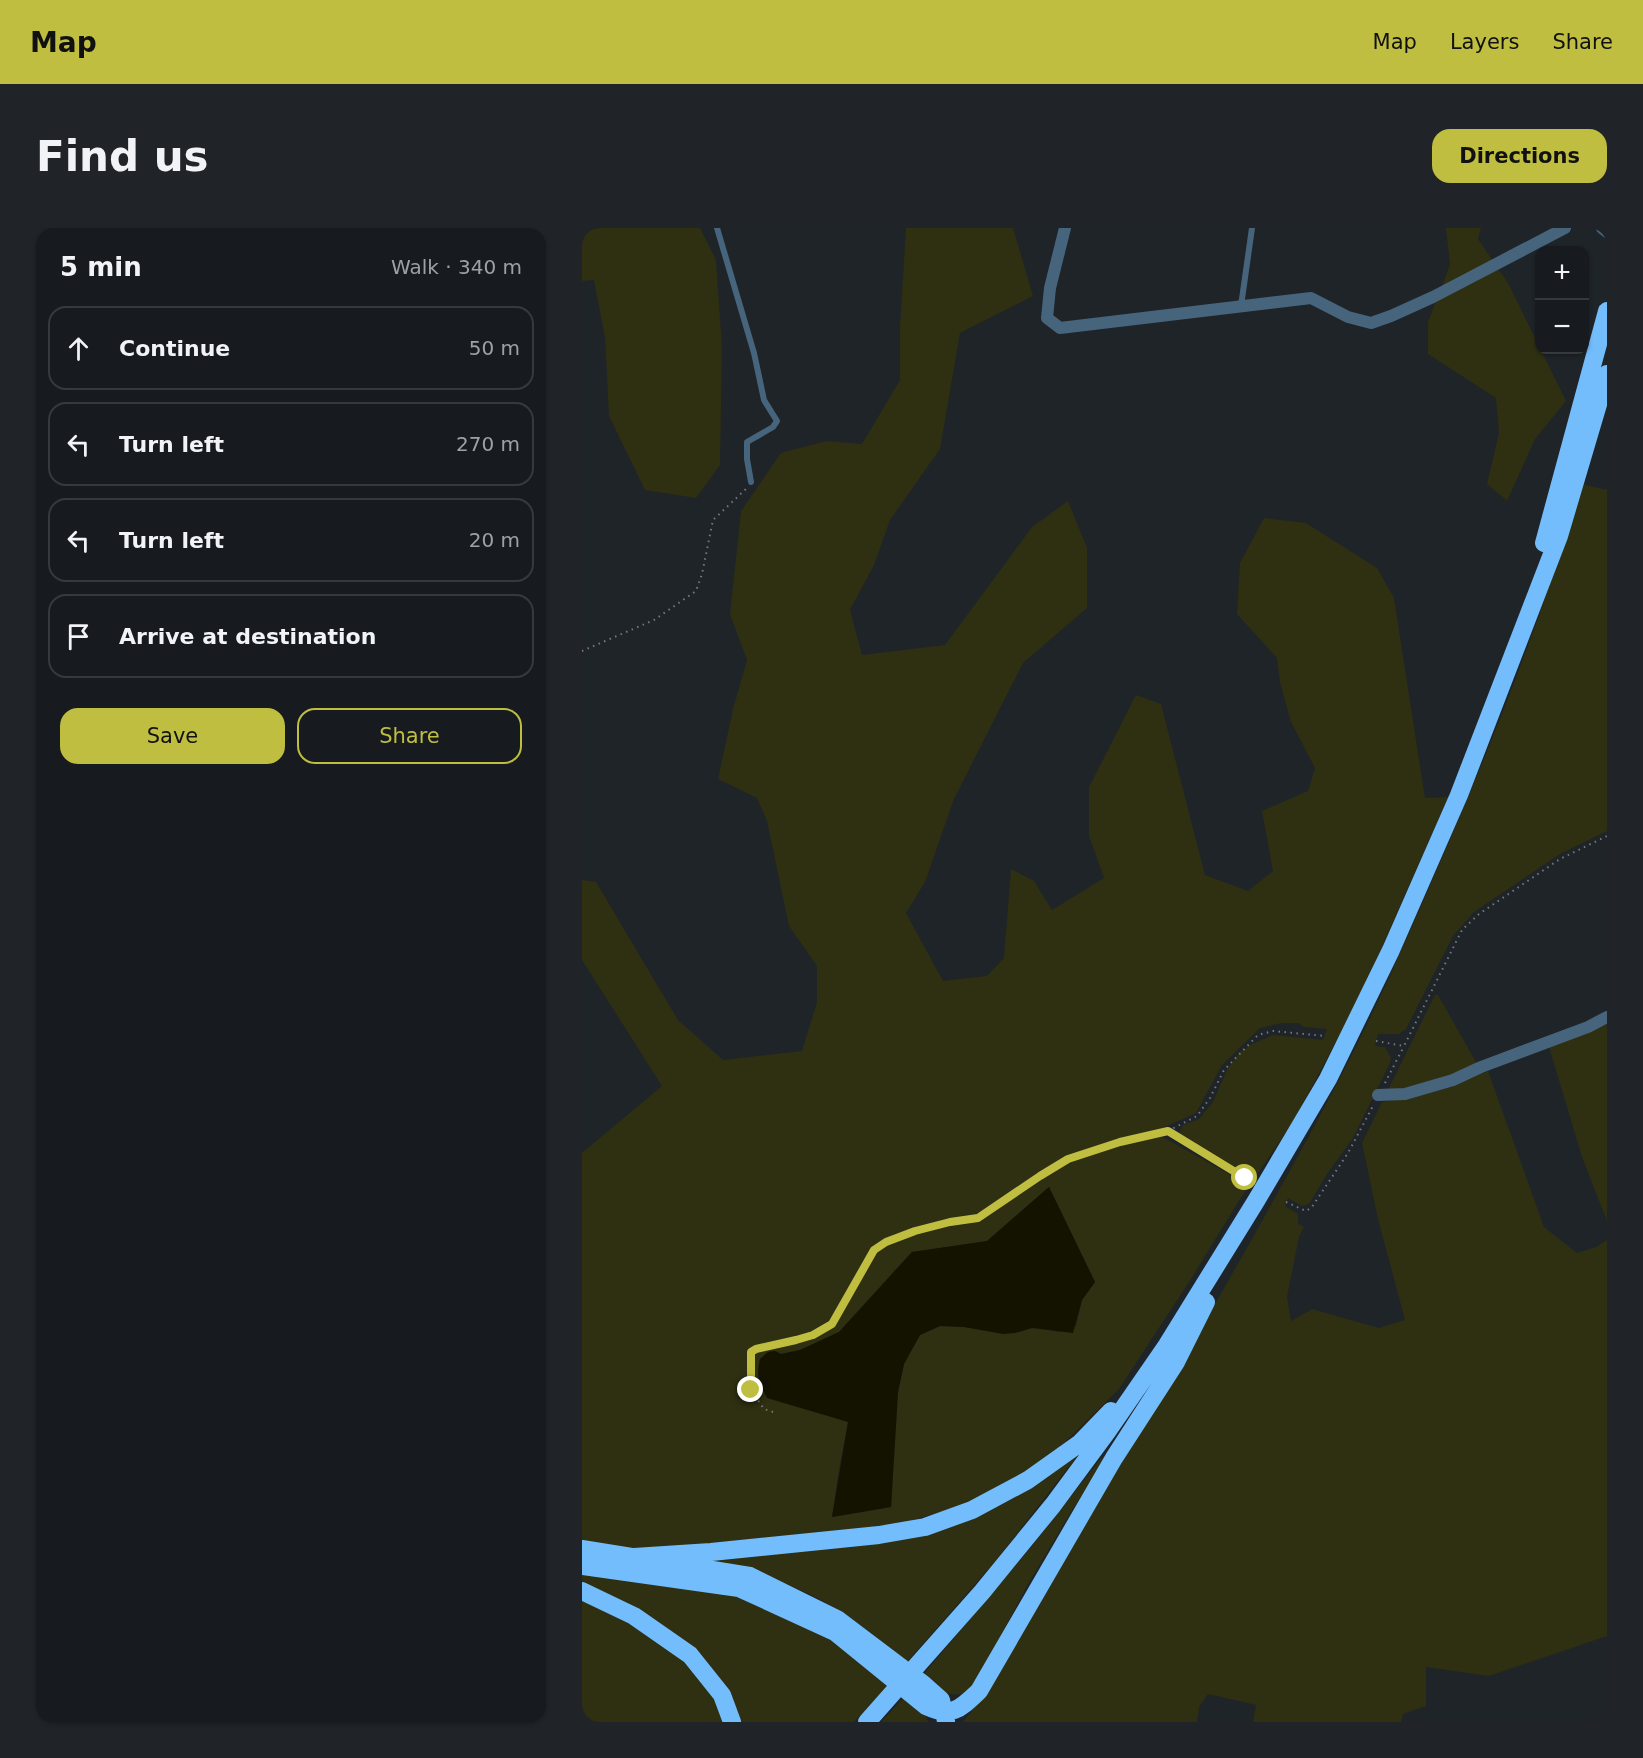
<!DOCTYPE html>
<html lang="en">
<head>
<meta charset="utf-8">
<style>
	body { margin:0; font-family:"DejaVu Sans",sans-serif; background:#202428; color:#f1f3f6 }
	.controls { position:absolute; right:18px; top:18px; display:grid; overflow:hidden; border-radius:12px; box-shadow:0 2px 4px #0004 }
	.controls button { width:54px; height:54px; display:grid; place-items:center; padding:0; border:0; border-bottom:2px solid #36393d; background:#171b1f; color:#f1f3f6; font:30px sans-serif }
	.stop { position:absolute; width:18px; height:18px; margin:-14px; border:4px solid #bfbe41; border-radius:50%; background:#fff }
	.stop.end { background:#bfbe41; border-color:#fff; box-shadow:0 2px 6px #0008 }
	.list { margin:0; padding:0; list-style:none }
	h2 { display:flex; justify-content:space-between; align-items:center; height:78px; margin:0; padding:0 24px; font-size:26px }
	h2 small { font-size:20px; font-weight:400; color:#9ea1a4 }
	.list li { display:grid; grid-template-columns:39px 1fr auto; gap:18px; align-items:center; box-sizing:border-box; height:84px; margin:0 12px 12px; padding:0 12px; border:2px solid #36393d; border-radius:18px }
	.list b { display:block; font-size:22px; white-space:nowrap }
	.list em { font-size:20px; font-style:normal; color:#9ea1a4 }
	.actions { display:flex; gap:12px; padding:18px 24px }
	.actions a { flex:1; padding:14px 0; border:2px solid #bfbe41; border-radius:18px; text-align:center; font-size:21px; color:#bfbe41 }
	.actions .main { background:#bfbe41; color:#111 }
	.icon { flex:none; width:33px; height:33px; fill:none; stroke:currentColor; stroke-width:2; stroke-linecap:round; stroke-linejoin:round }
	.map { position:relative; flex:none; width:1025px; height:1494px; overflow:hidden; border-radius:18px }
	header { display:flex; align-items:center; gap:36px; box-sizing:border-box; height:84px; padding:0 30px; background:#bfbe41; color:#111 }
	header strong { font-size:28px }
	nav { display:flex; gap:33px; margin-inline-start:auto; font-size:21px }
	.intro { display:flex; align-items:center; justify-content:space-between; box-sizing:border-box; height:144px; padding:0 36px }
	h1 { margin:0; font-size:42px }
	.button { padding:15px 27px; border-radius:18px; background:#bfbe41; color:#111; font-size:21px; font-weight:700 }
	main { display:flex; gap:36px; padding:0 36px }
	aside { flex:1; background:#171b1f; border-radius:18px; box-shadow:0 2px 4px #0004 }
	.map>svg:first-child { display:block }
	.green { fill:#2f2f12; fill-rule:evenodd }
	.water { fill:#141300 }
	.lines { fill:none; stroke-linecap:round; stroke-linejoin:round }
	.path { stroke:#75797d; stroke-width:2; stroke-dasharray:1.5 4.5; stroke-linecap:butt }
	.service { stroke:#47647d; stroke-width:6 }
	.minor { stroke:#47647d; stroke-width:12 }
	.motorway { stroke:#73bdfd; stroke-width:18 }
	.route { stroke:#bfbe41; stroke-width:8 }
</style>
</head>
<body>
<header>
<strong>Map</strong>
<nav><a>Map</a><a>Layers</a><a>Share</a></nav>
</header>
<div class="intro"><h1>Find us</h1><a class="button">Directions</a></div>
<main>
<aside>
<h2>5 min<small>Walk · 340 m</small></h2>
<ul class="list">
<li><svg class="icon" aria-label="ahead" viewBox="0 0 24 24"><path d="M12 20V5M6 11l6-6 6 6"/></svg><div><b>Continue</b></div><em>50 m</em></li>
<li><svg class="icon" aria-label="left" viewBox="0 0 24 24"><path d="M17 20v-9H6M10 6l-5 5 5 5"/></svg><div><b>Turn left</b></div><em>270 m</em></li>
<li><svg class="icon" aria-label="left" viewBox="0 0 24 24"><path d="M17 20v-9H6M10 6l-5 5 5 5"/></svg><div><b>Turn left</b></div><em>20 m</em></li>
<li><svg class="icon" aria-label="arrive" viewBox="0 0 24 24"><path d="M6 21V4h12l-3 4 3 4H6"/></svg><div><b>Arrive at destination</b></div></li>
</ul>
<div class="actions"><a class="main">Save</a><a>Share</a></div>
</aside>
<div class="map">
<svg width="1025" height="1494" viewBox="0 0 1025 1494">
	<rect width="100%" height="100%" fill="#1f2429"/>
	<!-- green -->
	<path class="green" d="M 0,0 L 118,0 L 134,32 L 140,120 L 138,237 L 114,270 L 63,262 L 27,188 L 23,110 L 12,52 L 0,53 Z
		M 324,0 L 431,0 L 451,68 L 378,105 L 358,221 L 308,292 L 292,337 L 268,382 L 280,427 L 363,417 L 450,299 L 486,273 L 505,320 L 505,380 L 441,435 L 372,571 L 343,654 L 324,685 L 361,753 L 405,748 L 422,730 L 429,641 L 452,653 L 470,682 L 522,650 L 507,608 L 507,559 L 554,467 L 579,476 L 623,647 L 666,663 L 691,643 L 680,583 L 726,563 L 733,540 L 709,494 L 698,454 L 695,430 L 655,386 L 658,335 L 682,290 L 724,295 L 795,340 L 812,370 L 843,570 L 866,569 L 799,721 L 765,793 L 711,894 L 658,971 L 609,1051 L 537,1161 L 478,1219 L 434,1251 L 386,1276 L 317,1296 L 64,1322 L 0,1316 L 0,925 L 80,858 L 0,732 L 0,652 L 14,654 L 96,792 L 141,832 L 220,823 L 235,774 L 235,738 L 207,698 L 185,593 L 175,570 L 136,551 L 151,481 L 165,432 L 148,386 L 159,283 L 199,225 L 244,213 L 280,216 L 318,152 L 318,99 ZM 700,795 L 716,795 L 722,799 L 745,801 L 741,812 L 691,807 L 670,816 L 658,824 L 646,840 L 631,874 L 617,891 L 601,897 L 597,906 L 664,946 L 661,954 L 579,908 L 551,913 L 614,885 L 640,837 L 678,800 ZM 467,959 L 513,1054 L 500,1072 L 494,1098 L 476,1104 L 460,1100 L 450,1100 L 433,1105 L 382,1099 L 358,1098 L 338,1107 L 322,1136 L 316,1164 L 309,1279 L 250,1289 L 256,1247 L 266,1194 L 177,1156 L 176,1147 L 178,1131 L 186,1124 L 193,1123 L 199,1126 L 218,1122 L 257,1104 L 330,1024 L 405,1013 Z
		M 864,0 L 899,0 L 896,11 L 926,55 L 984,173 L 953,211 L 925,273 L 905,256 L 917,205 L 914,170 L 846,126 L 846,94 L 868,37 Z
		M 1000,256 L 1025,262 L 1025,603 L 978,626 L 892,684 L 871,708 L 824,801 L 817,806 L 796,806 L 793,818 L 803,819 L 809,830 L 808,835 L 771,910 L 745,946 L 727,976 L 720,978 L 706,970 L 703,978 L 716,986 L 716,996 L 722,999 L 717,1009 L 705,1069 L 709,1093 L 730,1081 L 797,1100 L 823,1092 L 796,991 L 780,915 L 800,874 C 837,869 872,858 906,843 L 962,999 L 995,1025 L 1014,1019 L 1025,1012 L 1025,1408 L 907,1448 L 844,1439 L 844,1478 L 821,1486 L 819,1494 L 671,1494 L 674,1477 L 626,1466 L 617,1479 L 615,1494 L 381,1494 L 399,1471 C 522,1263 649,1058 761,844 C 796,777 826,708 856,639 C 911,514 961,387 1000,256 Z
		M 853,767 L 856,767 L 894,834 L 893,838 L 823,863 L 806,862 Z
		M 1025,796 L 1025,993 L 1000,929 L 967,819 Z
		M 503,1218 L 415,1331 L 325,1434 C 295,1410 266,1385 231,1368 C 197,1351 159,1343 122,1331 L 319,1310 Z
		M 523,1228 L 524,1230 L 487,1287 L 445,1358 L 391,1460 C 369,1475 358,1461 340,1448 L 450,1318 L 520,1229 Z
		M 0,1344 L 146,1366 L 174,1374 L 247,1409 L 308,1455 L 272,1494 L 158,1494 L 141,1458 L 0,1355 Z
		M 0,1369 C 41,1391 93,1416 122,1453 C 131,1465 137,1480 143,1494 L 0,1494 Z
		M 323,1468 L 341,1481 L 346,1494 L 299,1494 Z"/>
	<!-- water -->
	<path class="water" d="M 467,959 L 513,1054 L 500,1072 L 491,1105 L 450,1100 L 433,1105 L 421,1106 L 382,1099 L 358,1098 L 338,1107 L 322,1136 L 316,1164 L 309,1279 L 250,1289 L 266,1194 L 185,1170 C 177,1155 174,1148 178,1131 L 186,1124 L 193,1123 L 199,1126 L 218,1122 L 257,1104 L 330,1024 L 405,1013 Z"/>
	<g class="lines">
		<!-- path -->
		<path class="path" d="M 0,423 L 72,392 L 114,363 L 120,346 L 131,292 L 165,260
			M 794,813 L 822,818 L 880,702 L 897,686 L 978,631 L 1025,608
			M 803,855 L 822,818
			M 586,903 L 662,950
			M 704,974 L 724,983 L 730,979 L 766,925 L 792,876
			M 191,1184 L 182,1181 L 169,1162 L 169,1124 L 174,1121 L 214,1112 L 231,1107 L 250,1097 L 292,1022 L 304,1014 L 333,1003 L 367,994 L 396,990 L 458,948 L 486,931 L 538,914 L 586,903 L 615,888 L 628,870 L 642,842 L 676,807 L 691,803 L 743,808"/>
		<!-- service -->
		<path class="service" d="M 135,0 L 172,125 L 182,172 L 195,193 L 191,199 L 165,214 L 165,231 L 169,254
			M 659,78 L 670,0"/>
		<!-- minor -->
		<path class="minor" d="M 483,0 L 468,60 L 465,90 L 478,100 L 729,70 L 766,89 L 789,95 L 809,88 L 851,69 L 983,0
			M 1020,0 L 1025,4
			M 796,867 L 823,866 L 871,852 L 899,839 L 1006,799 L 1025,789"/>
		<!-- motorway -->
		<path class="motorway" d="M 962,315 L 1025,83
			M 0,1321 L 168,1348 L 255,1391 L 341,1456 L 359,1472 L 364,1493
			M 52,1329 L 129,1324 L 297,1307 L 343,1299 L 390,1282 L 446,1252 L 498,1215 L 529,1183
			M 0,1338 L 157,1360 L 253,1404 L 344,1478 C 370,1490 378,1481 397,1463 L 532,1230 L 594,1134 L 624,1074
			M 0,1363 L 52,1388 L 108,1427 L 140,1467 L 150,1494
			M 285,1494 L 400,1364 L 471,1277 L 525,1204 L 585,1117 L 674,973 L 746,851 L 809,722 L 877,567 L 977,308 L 1025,146"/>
	</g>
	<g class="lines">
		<!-- route -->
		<path class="route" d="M 169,1162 L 169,1124 L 174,1121 L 214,1112 L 231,1107 L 250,1096 L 292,1022 L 304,1014 L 333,1003 L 368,994 L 396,990 L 458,948 L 486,931 L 538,914 L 586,903 L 663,950"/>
	</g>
</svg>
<div class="controls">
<button>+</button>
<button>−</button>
</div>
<div class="stop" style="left:663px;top:950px"></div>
<div class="stop end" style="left:169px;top:1162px"></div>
</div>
</main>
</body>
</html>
